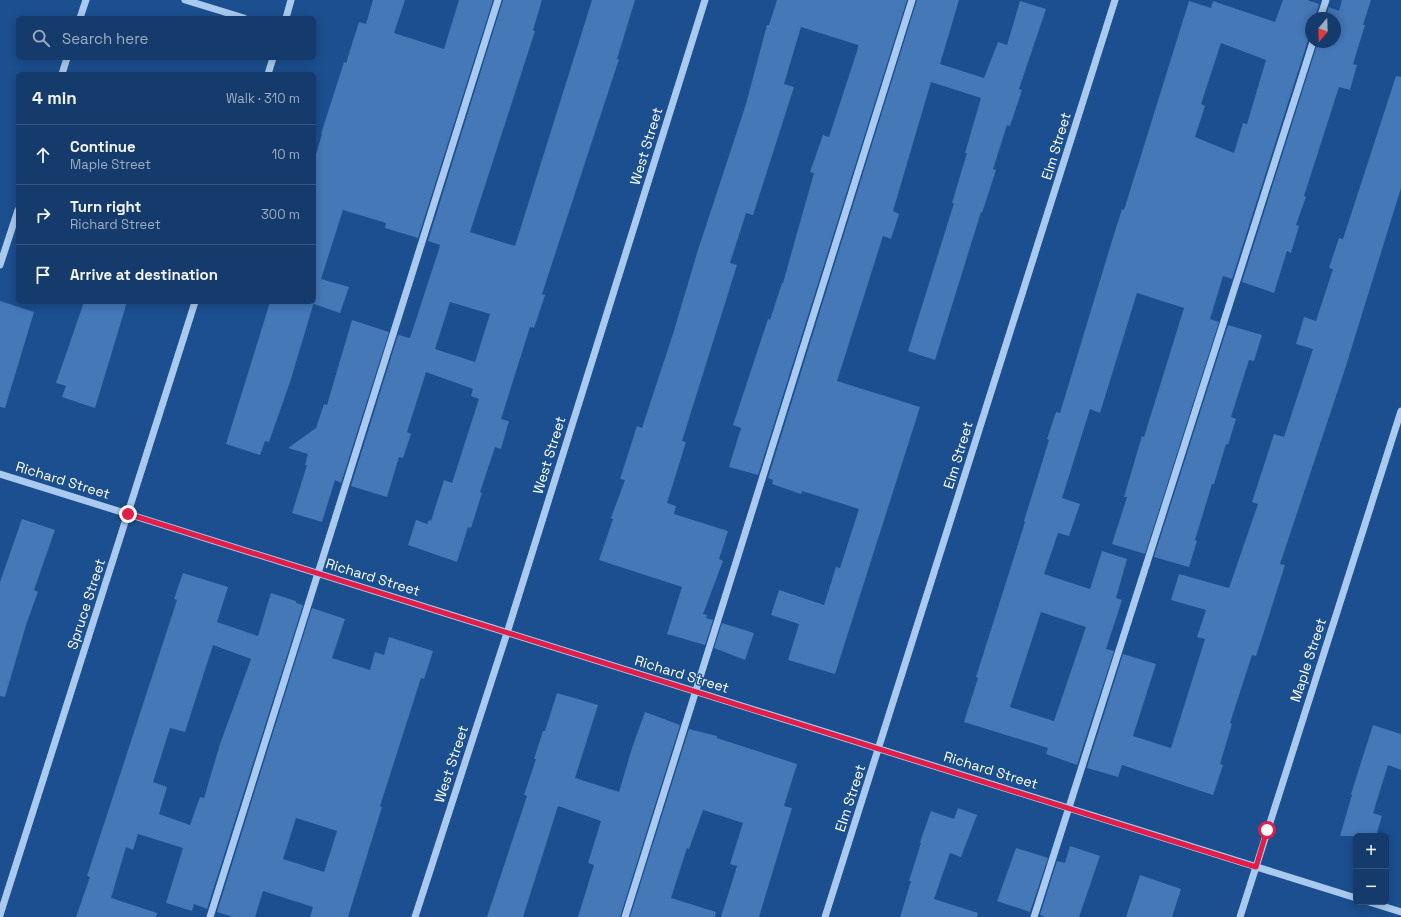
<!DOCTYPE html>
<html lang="en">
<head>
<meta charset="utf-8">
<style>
	body { margin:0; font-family:"Space Grotesk",sans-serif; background:#214673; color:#f1f3f6 }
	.controls { position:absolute; right:12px; bottom:12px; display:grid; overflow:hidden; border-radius:6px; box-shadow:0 2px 10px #0003 }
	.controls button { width:36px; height:36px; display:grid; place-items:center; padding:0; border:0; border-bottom:1px solid #33557e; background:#143b6b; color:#f1f3f6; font:20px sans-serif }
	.compass { position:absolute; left:1305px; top:12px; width:36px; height:36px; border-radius:50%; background:#143b6b; box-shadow:0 2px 10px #0003; rotate:199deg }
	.stop { position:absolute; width:12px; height:12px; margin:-9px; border:3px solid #e11d48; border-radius:50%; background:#fff }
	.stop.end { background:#e11d48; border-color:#fff; box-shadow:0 1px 4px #0008 }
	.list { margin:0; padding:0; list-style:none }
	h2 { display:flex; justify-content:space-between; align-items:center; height:52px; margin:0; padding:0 16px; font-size:17px }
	h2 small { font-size:13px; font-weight:400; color:#9dadc1 }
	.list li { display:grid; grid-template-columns:26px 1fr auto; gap:12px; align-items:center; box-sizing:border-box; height:60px; padding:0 16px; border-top:1px solid #33557e }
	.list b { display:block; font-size:15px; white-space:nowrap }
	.list p { margin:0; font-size:13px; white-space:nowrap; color:#9dadc1 }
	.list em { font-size:13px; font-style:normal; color:#9dadc1 }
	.icon { flex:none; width:22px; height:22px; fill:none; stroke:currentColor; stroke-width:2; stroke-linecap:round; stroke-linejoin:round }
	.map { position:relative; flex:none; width:1401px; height:917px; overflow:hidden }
	.search { position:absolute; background:#143b6b; box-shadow:0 2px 10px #0003; left:16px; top:16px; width:300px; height:44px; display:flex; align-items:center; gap:10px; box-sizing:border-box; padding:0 14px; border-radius:6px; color:#9dadc1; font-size:15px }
	.panel { position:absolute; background:#143b6b; box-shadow:0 2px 10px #0003; left:16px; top:72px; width:300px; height:232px; border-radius:6px }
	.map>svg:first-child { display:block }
	.building { fill:#4478b7; fill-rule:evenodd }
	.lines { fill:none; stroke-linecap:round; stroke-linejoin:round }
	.minor { stroke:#a9c9ee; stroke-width:7 }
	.route { stroke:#e11d48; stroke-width:5 }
	.labels { text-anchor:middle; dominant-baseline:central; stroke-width:3; stroke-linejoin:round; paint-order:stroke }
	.street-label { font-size:14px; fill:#fff; stroke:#1b4f8f }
</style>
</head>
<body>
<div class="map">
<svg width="1401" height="917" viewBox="0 0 1401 917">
	<rect width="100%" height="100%" fill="#1b4f8f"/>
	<!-- building -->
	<path class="building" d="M 373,0 L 405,0 L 394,33 L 444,49 L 459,0 L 493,0 L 418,238 L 385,228 L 386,223 L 343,210 L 321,279 L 349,287 L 340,313 L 314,304 L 314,161 L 322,134 L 321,134 L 344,62 L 346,63 L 359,22 L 366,24 Z
		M 503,0 L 542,0 L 533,30 L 535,31 L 470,232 L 515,246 L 592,0 L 635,0 L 617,59 L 619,59 L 542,294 L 545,295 L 534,328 L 530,327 L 501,419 L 509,421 L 501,449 L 495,447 L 480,492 L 482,493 L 471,528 L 468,527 L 457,562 L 408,545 L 416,520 L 427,524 L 429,520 L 431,521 L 444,480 L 452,483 L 479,399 L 471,396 L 473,389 L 426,372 L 407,432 L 411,434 L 403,458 L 399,457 L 387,497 L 351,486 L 398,335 L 410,338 L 439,249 L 440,245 L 428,241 ZM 450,302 L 490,314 L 475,362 L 435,349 Z
		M 777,0 L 907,0 L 758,475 L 729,467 L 741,428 L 733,425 L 768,319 L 770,320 L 782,283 L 783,283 L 814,173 L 810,172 L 823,135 L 829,137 L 858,48 L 858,45 L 801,27 L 784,84 L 794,87 L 753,215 L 746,213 L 730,263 L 737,265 L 682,441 L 686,442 L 667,503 L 676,506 L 674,514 L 728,531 L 719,559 L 723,561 L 703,614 L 707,615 L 706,618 L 713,620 L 705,645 L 667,634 L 682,587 L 599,560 L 613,519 L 611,518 L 625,480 L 620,479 L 637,426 L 642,428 L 673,334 L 697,253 L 746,104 L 767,25 L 769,25 Z
		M 917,0 L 959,0 L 940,64 L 984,78 L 998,42 L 1007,45 L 1020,1 L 1046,9 L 1019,89 L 1022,90 L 1010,126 L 1007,125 L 993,169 L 996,170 L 982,213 L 981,212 L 935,360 L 908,351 L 954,203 L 952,203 L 967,153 L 965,153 L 981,98 L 931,82 L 893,211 L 899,214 L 891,239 L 883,236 L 837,381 L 920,407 L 835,674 L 788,660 L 799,624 L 771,615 L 779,590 L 824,605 L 836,567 L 840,568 L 859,509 L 802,491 L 801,494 L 772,484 L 773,480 L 768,478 Z
		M 1283,0 L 1307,0 L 1319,4 L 1315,18 L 1311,18 L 1311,38 L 1308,40 L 1232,279 L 1223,276 L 1210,319 L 1219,322 L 1145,554 L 1112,544 L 1127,497 L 1124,497 L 1134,463 L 1142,436 L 1144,437 L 1184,308 L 1137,293 L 1100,413 L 1090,409 L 1062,498 L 1080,504 L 1069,536 L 1058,533 L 1044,574 L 1090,589 L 1102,551 L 1127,559 L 1116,598 L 1122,600 L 1106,649 L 1114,651 L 1077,765 L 1046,754 L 1048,748 L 964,722 L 978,678 L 976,677 L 1025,522 L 1024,521 L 1049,440 L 1047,439 L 1056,412 L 1060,413 L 1111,244 L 1122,209 L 1124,210 L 1189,1 L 1211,8 L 1213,1 L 1275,22 ZM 1221,43 L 1266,60 L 1247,124 L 1243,123 L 1234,153 L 1195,137 L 1205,106 L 1201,104 ZM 1041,612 L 1086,627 L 1054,721 L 1010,707 Z
		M 1342,0 L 1371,0 L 1363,25 L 1365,25 L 1353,64 L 1357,65 L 1350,90 L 1339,87 L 1304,196 L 1306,197 L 1296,225 L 1299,226 L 1291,253 L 1287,251 L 1274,293 L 1242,282 L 1318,42 L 1335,42 L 1335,18 L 1325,18 L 1329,7 L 1339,11 Z
		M 1396,76 L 1401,77 L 1401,188 L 1345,369 L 1280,564 L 1285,565 L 1267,622 L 1256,656 L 1252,655 L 1230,723 L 1232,724 L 1220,764 L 1223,765 L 1213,795 L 1122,765 L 1118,777 L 1087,768 L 1123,654 L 1156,664 L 1133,736 L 1171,748 L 1205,639 L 1197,637 L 1206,610 L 1171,600 L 1179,574 L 1229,588 L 1258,504 L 1252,502 L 1274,434 L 1284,437 L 1313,349 L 1296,344 L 1304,317 L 1316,321 L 1333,269 L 1329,268 L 1339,238 L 1343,239 Z
		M 0,301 L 34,312 L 5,408 L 0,407 Z
		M 84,302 L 127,302 L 95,408 L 62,397 L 66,386 L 56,383 Z
		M 270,302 L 314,302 L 290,382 L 269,442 L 265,441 L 260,455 L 226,444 Z
		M 352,320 L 389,332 L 341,483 L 335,480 L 322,522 L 292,513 L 307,465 L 305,465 L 308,454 L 288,448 L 316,428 L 324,404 L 327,405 Z
		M 1228,325 L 1262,335 L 1254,361 L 1249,360 L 1231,417 L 1236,419 L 1228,445 L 1226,444 L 1214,484 L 1212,484 L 1195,540 L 1197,541 L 1189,567 L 1154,557 Z
		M 22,519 L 55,530 L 34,590 L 38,592 L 27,622 L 5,697 L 0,696 L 0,582 Z
		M 183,573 L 228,587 L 217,622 L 258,636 L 271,593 L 296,601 L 296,603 L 303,605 L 207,909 L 194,904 L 192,911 L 166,903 L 183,848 L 138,834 L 133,850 L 126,847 L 111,898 L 157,913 L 156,917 L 76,917 L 90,877 L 87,876 L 177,600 L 174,599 ZM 213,645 L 251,659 L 220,744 L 204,798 L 200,797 L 190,825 L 159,814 L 167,787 L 153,782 L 170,728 L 185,732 Z
		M 312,608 L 345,619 L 332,658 L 370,670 L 375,652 L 384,655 L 389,637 L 433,651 L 424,679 L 421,678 L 380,806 L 382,807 L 348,917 L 310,917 L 313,907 L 263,891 L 255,917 L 233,917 L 217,912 ZM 296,818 L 337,831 L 324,872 L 283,859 Z
		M 722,623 L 754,633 L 745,660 L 714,648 Z
		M 557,693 L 598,705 L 575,778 L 619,792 L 632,748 L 645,712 L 680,725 L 620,917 L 578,917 L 594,865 L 588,863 L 601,821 L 558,806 L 523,917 L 487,917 L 527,796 L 524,795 L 536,759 L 534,759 L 543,731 L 545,731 Z
		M 1373,725 L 1401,734 L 1401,770 L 1388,765 L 1373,813 L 1382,816 L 1376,836 L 1340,836 L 1352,795 L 1351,794 Z
		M 689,729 L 717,736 L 717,738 L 797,764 L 784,806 L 792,808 L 759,917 L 721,917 L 737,866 L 730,864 L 743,823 L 703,810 L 689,849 L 687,848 L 671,898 L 716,912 L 715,917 L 630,917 Z
		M 958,808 L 977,815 L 961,857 L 950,853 L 934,899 L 978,913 L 977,917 L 900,917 L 911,881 L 909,881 L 921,843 L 920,842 L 931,811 L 954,819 Z
		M 1070,846 L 1100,856 L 1079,917 L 1046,917 L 1040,915 L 1057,861 L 1065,863 Z
		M 1016,848 L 1048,858 L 1030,912 L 997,901 Z
		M 1140,875 L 1181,889 L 1172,917 L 1126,917 Z"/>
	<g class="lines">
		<!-- minor -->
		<path class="minor" d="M 185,0 L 244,18
			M 80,18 L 86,0
			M 286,18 L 291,0
			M 1320,18 L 1326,0
			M 62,74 L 67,58
			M 268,74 L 273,58
			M 0,265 L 18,210
			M 0,474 L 1356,898
			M 1369,902 L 1401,912
			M 0,915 L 195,302
			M 210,917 L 498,0
			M 415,917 L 507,633 L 705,0
			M 625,917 L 912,0
			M 825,917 L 1115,0
			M 1034,917 L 1313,42
			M 1240,917 L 1401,411"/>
	</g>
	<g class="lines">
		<!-- route -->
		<path class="route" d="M 128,514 L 1256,867 L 1267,830"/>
	</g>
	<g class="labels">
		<!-- street labels -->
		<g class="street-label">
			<text transform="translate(646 146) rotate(-73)">West Street</text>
			<text transform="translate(1056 146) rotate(-73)">Elm Street</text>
			<text transform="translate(549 455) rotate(-73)">West Street</text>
			<text transform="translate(958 455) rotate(-73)">Elm Street</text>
			<text transform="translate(63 480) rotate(17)">Richard Street</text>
			<text transform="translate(373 577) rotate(17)">Richard Street</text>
			<text transform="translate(86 604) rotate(-72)">Spruce Street</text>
			<text transform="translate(1308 660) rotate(-72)">Maple Street</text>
			<text transform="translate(682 674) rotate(17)">Richard Street</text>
			<text transform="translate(451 764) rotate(-72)">West Street</text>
			<text transform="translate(991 770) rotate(17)">Richard Street</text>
			<text transform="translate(850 798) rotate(-72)">Elm Street</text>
		</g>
	</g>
</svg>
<div class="controls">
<button>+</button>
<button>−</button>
</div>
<svg class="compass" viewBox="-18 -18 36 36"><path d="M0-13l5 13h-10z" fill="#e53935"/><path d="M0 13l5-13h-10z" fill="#9dadc1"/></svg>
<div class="stop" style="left:1267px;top:830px"></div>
<div class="stop end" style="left:128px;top:514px"></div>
<div class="search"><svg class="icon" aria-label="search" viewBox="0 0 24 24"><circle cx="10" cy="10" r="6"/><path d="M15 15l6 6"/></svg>Search here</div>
<section class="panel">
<h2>4 min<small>Walk · 310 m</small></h2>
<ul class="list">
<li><svg class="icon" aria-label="ahead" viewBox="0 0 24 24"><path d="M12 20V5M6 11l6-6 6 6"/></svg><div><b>Continue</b><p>Maple Street</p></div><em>10 m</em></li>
<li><svg class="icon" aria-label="right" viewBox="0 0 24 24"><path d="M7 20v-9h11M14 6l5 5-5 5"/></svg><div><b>Turn right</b><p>Richard Street</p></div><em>300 m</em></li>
<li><svg class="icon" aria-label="arrive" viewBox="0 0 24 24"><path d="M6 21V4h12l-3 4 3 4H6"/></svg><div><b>Arrive at destination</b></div></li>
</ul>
</section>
</div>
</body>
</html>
